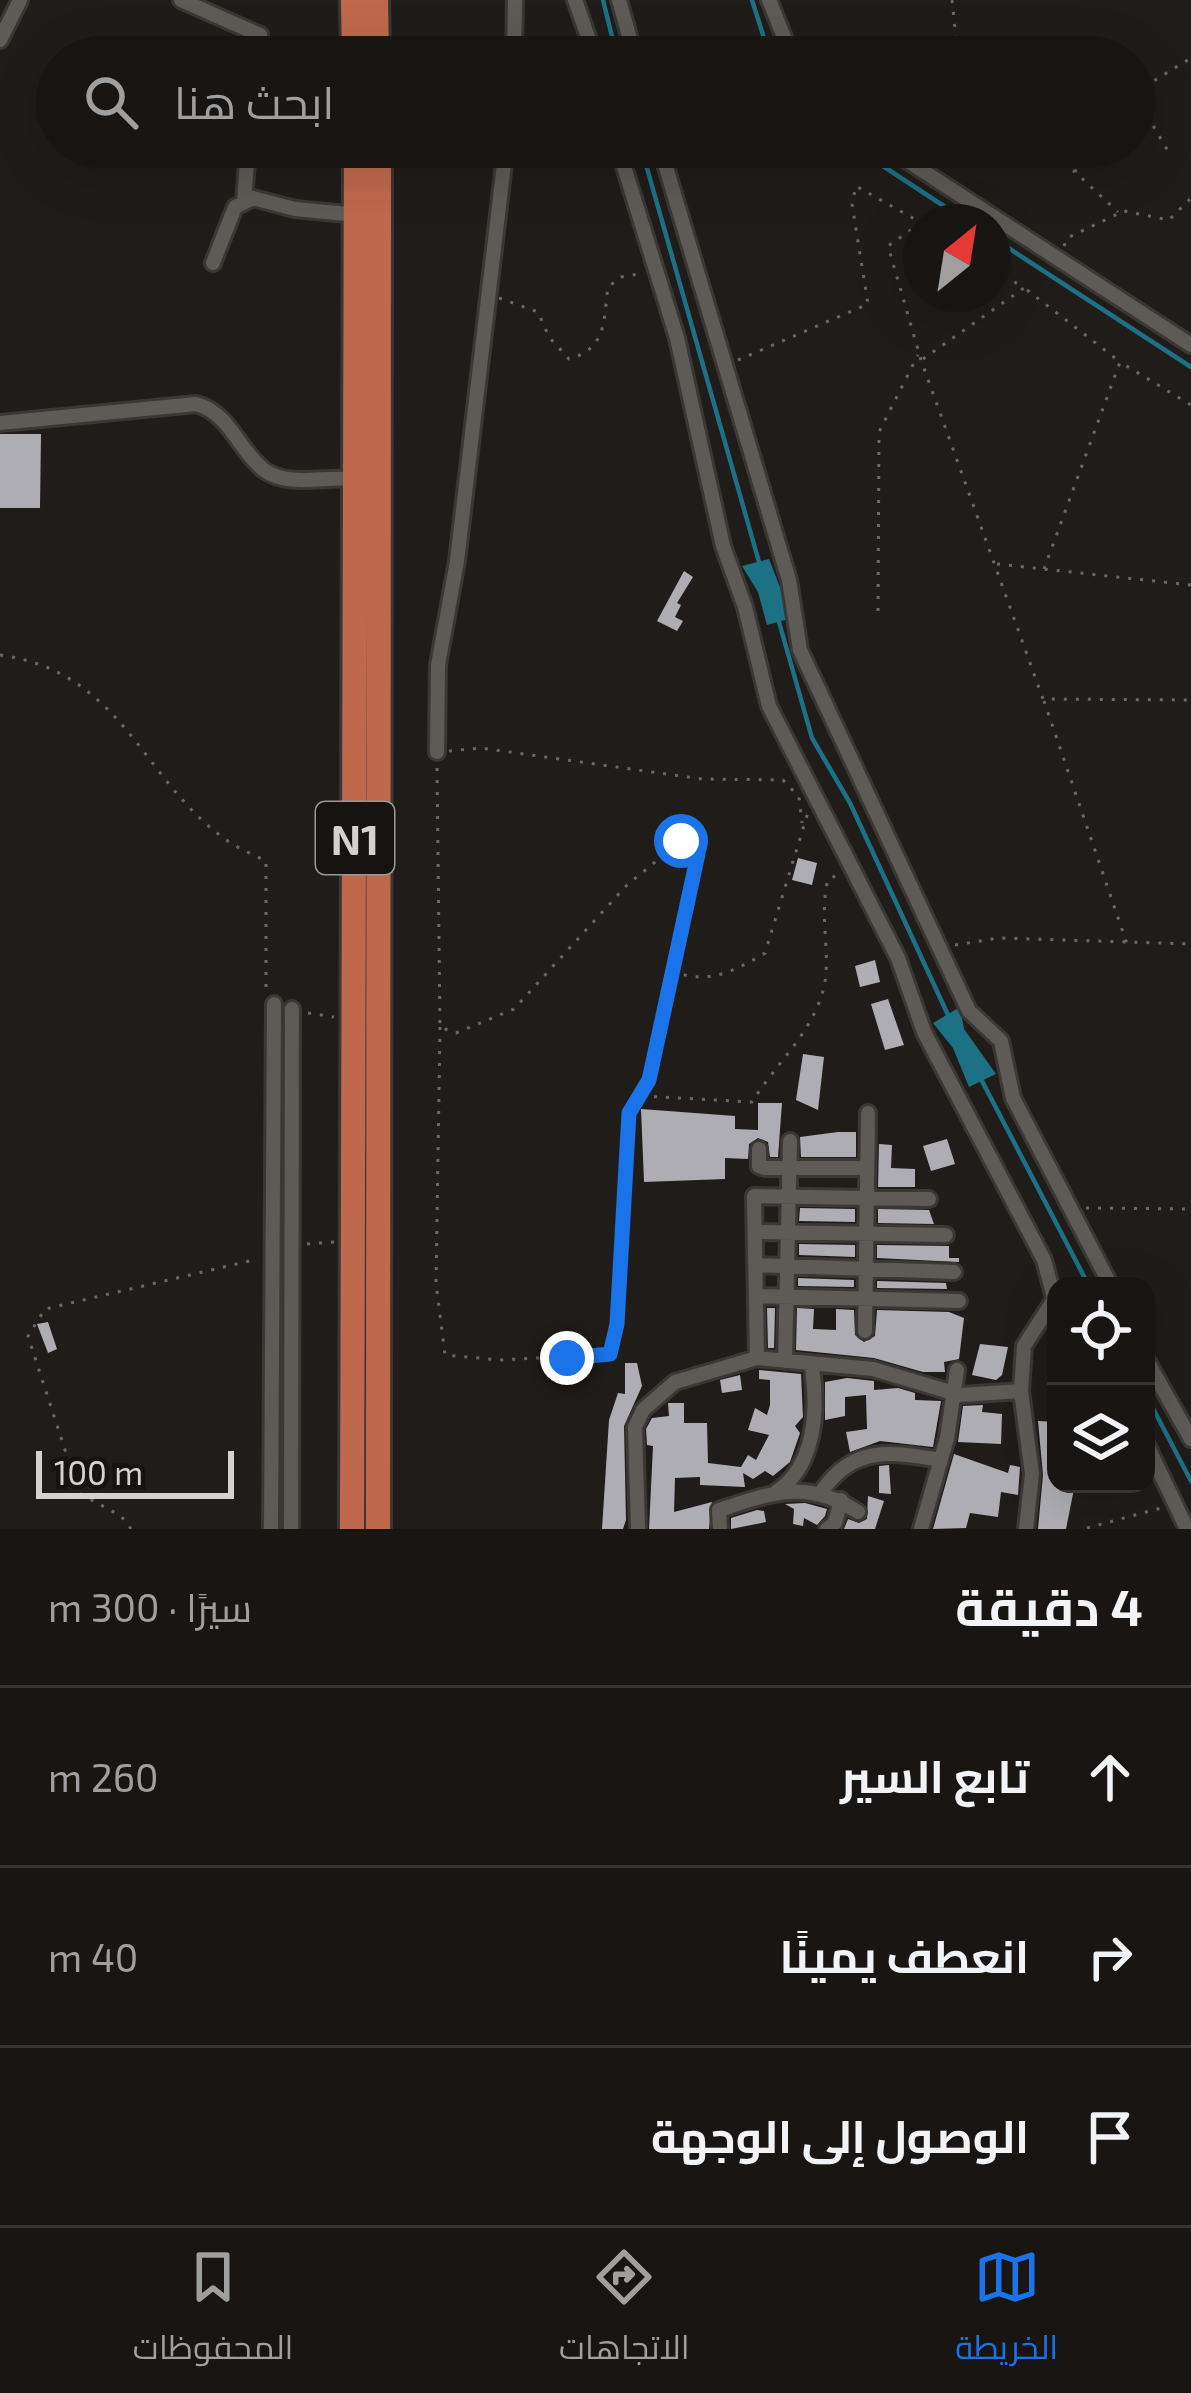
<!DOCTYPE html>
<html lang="ar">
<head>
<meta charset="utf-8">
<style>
	body { margin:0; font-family:"Exo 2",Cairo,sans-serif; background:#252221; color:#f1f3f6; direction:rtl }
	.controls { position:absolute; right:36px; bottom:36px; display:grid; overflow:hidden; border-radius:24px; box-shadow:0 12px 48px #0002 }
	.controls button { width:108px; height:108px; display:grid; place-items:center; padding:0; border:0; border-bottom:3px solid #363433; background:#181513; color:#f1f3f6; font:60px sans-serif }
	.compass { position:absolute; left:903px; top:204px; width:108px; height:108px; border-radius:50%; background:#181513; box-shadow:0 12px 48px #0002; rotate:30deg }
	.scale { position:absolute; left:36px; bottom:30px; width:198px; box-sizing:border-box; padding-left:12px; border:6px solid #d4d1cf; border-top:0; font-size:33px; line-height:42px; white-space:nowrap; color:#d4d1cf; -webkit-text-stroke:9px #171310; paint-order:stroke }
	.stop { position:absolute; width:36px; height:36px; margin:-27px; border:9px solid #1a73e8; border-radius:50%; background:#fff }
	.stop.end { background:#1a73e8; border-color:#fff; box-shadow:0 3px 12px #0008 }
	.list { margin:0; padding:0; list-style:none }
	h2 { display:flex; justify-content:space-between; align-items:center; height:156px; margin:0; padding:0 48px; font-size:51px }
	h2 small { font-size:39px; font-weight:400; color:#9f9fa0 }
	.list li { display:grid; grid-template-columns:78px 1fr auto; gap:36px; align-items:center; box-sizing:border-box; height:180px; padding:0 48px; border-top:3px solid #363433 }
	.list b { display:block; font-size:45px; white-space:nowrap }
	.list em { font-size:39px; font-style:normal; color:#9f9fa0 }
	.icon { flex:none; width:66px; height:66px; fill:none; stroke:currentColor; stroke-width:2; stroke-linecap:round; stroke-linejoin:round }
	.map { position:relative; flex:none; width:1191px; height:1529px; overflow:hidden; direction:ltr }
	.search { position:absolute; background:#181513; box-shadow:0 12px 48px #0002; left:36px; right:36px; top:36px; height:132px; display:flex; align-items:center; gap:30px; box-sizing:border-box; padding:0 42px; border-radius:66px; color:#9f9fa0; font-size:45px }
	.sheet { height:696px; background:#181513 }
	nav { display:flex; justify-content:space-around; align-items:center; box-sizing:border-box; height:168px; border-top:3px solid #363433; background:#181513; font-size:33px; color:#9f9fa0 }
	nav a { display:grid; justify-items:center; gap:6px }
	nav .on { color:#1a73e8 }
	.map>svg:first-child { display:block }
	.water { fill:#1c7284 }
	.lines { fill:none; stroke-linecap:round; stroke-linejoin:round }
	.stream { stroke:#1c7284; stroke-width:4.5 }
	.building { fill:#aeadb3 }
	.minor-casing { stroke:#3a3735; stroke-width:20 }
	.trunk-casing { stroke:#3a3735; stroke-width:30 }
	.path { stroke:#6c6866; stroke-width:3; stroke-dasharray:3 9; stroke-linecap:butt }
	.minor { stroke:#5e5a56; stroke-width:14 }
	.trunk { stroke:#c0684e; stroke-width:24 }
	.route { stroke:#1a73e8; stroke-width:15 }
	.labels { text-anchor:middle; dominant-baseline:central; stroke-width:12; stroke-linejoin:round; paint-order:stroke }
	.shield { fill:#171310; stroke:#9b9896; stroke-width:3 }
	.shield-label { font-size:42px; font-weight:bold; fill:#d4d1cf }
</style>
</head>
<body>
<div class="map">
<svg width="1191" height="1529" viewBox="0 0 1191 1529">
	<rect width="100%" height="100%" fill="#201c19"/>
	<!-- water -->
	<path class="water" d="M 769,559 L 792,618 L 767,625 L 758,592 L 742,566 Z
		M 960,1007 L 964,1029 L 996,1074 L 969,1087 L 953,1048 L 933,1023 Z"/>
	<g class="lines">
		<!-- stream -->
		<path class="stream" d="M 603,0 L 617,57
			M 752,0 L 770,57
			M 641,147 L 759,562
			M 854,147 L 968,222
			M 993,238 L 1191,367
			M 779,622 L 812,738 L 850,803 L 948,1015
			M 982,1081 L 1089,1286
			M 1146,1395 L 1191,1481"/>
	</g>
	<!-- building -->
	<path class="building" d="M 0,434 L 41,434 L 40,508 L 0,508 Z
		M 684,571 L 693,577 L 677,603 L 681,605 L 675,617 L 683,621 L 677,631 L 657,621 Z
		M 798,858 L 817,863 L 812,885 L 792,880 Z
		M 875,960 L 880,982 L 860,987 L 855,966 Z
		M 888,999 L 904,1045 L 885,1050 L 871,1004 Z
		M 803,1054 L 824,1057 L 818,1110 L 796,1100 Z
		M 758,1103 L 782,1103 L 778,1157 L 770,1157 L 768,1142 L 758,1138 L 749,1144 L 748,1159 L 725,1158 L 725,1179 L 644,1182 L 641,1109 L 735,1116 L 735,1129 L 758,1130 Z
		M 838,1132 L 856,1132 L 856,1157 L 801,1157 L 800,1137 Z
		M 947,1139 L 955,1164 L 931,1171 L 923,1146 Z
		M 879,1144 L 892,1145 L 891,1168 L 915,1169 L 915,1187 L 878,1187 Z
		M 800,1208 L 855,1209 L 855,1222 L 799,1221 Z
		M 878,1209 L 929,1210 L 934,1224 L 878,1223 Z
		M 799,1244 L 855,1245 L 855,1257 L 799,1255 Z
		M 877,1245 L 949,1246 L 949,1258 L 959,1258 L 959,1262 L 877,1258 Z
		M 798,1278 L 854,1280 L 854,1287 L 798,1286 Z
		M 877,1281 L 946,1283 L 947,1289 L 877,1288 Z
		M 767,1308 L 775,1308 L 774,1348 L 768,1348 Z
		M 797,1308 L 814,1309 L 813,1329 L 836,1330 L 836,1309 L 854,1310 L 855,1335 L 864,1342 L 875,1336 L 877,1310 L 949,1312 L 964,1318 L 959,1359 L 944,1362 L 945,1372 L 923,1372 L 874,1358 L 796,1350 Z
		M 48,1322 L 57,1349 L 48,1353 L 37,1324 Z
		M 980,1344 L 1008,1347 L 1002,1375 L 996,1380 L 972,1375 Z
		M 625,1363 L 637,1363 L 642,1386 L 624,1426 L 626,1520 L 623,1529 L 602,1529 L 609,1420 L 618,1393 L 625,1394 Z
		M 759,1370 L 801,1374 L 803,1417 L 795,1426 L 800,1433 L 790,1462 L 773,1476 L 765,1471 L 753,1479 L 743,1473 L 745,1487 L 700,1485 L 700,1477 L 675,1478 L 674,1512 L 712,1502 L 709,1529 L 649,1529 L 653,1446 L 647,1445 L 646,1429 L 652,1418 L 669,1416 L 668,1403 L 684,1403 L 684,1423 L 707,1423 L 708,1463 L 741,1467 L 748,1455 L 756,1460 L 769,1435 L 748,1430 L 755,1408 L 767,1415 L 770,1405 L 770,1380 L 759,1379 Z
		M 740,1375 L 742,1390 L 722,1393 L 720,1380 Z
		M 847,1378 L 874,1381 L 874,1390 L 898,1388 L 915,1393 L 915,1400 L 941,1401 L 933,1447 L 880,1441 L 850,1452 L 846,1432 L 867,1429 L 866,1395 L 845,1397 L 845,1416 L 825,1420 L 825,1382 Z
		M 983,1405 L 982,1412 L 1002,1414 L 1001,1444 L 958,1442 L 963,1406 Z
		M 1038,1421 L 1056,1422 L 1056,1484 L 1075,1484 L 1066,1529 L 1038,1529 L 1043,1475 Z
		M 954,1454 L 1008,1473 L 1010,1465 L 1020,1467 L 1018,1495 L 1001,1492 L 998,1517 L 970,1513 L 966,1528 L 933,1529 Z
		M 889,1465 L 891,1494 L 879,1493 L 879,1466 Z
		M 868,1496 L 884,1501 L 875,1529 L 844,1529 L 848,1519 L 859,1523 L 867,1519 Z
		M 805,1503 L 827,1509 L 825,1516 L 817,1525 L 804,1518 L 803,1526 L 793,1524 L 794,1509 L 785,1504 Z
		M 757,1510 L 764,1511 L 766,1522 L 731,1529 L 731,1518 Z"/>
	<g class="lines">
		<!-- minor casing -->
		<g class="minor-casing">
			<path id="minor" d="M 181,0 L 260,35 L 262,57
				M 575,0 L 595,57
				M 619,0 L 635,57
				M 769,0 L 792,57
				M 0,40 L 20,0
				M 514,57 L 515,0
				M 618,147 L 677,338 L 723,546 L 745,607 L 769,706 L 898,958 L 924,1032 L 1044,1260 L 1056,1305
				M 660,147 L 789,580 L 800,650 L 969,1011 L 1001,1041 L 1013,1098 L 1111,1286
				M 886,147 L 1191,345
				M 244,202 L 248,147
				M 213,263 L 235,207 L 253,198 L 295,209 L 357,215
				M 0,423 L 196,404 C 230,413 238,450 264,470 C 290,489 329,474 359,480
				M 437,752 L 438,665 L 457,561 L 506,147
				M 759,1149 L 759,1166 L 765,1168 L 865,1168
				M 757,1232 L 946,1235
				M 757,1265 L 954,1272
				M 757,1296 L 959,1301
				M 865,1331 L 868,1113
				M 757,1358 L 754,1196 L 929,1199
				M 1146,1359 L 1191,1439
				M 785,1361 L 790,1141
				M 1146,1443 L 1187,1529
				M 822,1491 C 853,1446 890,1451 940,1460
				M 776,1492 C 816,1466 818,1409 812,1367
				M 271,1529 L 274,1004
				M 291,1529 L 292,1009
				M 638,1529 L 635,1427 L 643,1410 L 675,1382 L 757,1358 L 873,1369 L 960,1395 L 1021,1391
				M 720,1529 L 719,1510 C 774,1492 808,1479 858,1512
				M 827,1529 L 835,1523 L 841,1500
				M 921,1529 L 947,1438 L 957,1370
				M 1026,1529 L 1032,1474 L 1021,1391 L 1024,1346 L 1053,1301"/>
		</g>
		<!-- trunk casing -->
		<g class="trunk-casing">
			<path id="trunk" d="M 353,0 L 354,57
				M 376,0 L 377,57
				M 352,1529 L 356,147
				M 378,1529 L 379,147"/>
		</g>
		<!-- path -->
		<path class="path" d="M 952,0 L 958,57
			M 1134,93 L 1191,58
			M 1135,95 L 1168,151
			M 1031,147 L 1075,172 L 1118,212
			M 1075,172 L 1087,147
			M 921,223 L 888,246 L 921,360 L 1043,699 L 1191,700
			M 1064,246 L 1067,238 L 1124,211 L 1169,220 L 1191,198
			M 1027,290 L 1119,361
			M 499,298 L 538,312 L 549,337 L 569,359 C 607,348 603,323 608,287 L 621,277 L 644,273
			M 923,359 L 1024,288 L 993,268
			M 738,360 L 868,304 L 852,204 L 856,186 L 918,221
			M 997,564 L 1191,585
			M 1044,569 L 1120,362 L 1191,405
			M 878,611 L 879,432 L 918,355
			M 0,655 C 123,672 141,779 225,839 C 237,848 252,854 266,861 L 266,994
			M 1044,701 L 1127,944
			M 449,751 L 481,748 L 702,779 L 783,780 L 799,797 L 802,823
			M 437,768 L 440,1027 L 456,1033 L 514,1009 L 627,885 L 681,841 L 698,854 L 672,968
			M 955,945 L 999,938 L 1191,944
			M 308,1013 L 334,1017
			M 440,1027 L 436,1283 L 445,1355 L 500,1360 L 611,1354 L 629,1192 L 629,1113 L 649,1080 L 671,971 C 708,985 733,972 765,953 L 809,809
			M 642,1096 L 752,1102 C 777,1061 822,1025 826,973 C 828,941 820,911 828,879 L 838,875
			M 1086,1208 L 1191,1209
			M 307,1244 L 334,1242
			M 1087,1528 L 1161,1508
			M 131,1529 L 121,1516 L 79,1493 L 28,1336 L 45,1309 L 258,1259"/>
		<!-- minor -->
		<use href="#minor" class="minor"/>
		<!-- trunk -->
		<use href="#trunk" class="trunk"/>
	</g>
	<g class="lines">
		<!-- route -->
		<path class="route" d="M 567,1358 L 610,1354 L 617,1324 L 629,1113 L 649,1080 L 698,854 L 681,841"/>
	</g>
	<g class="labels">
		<!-- shield labels -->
		<rect class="shield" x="316" y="802" width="78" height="72" rx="9"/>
		<g class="shield-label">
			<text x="355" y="838">N1</text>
		</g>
	</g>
</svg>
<div class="controls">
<button><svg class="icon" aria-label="locate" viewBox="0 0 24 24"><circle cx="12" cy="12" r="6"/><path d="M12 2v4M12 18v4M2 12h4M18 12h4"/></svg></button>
<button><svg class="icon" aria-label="layers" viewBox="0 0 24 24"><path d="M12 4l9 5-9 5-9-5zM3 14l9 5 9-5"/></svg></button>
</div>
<svg class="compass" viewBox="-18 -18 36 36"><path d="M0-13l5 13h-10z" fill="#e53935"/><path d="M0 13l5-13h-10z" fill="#9f9fa0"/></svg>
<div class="scale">100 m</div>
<div class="stop" style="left:681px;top:841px"></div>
<div class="stop end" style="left:567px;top:1358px"></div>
<div class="search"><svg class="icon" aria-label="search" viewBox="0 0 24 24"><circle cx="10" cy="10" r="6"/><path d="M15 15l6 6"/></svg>ابحث هنا</div>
</div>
<section class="sheet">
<h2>4 دقيقة<small>سيرًا · 300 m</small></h2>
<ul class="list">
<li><svg class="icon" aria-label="ahead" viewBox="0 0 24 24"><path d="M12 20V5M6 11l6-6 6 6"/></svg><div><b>تابع السير</b></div><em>260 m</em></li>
<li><svg class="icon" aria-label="right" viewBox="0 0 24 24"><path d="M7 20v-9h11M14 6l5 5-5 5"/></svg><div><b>انعطف يمينًا</b></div><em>40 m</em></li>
<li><svg class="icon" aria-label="arrive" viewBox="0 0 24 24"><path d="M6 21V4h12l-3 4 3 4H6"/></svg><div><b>الوصول إلى الوجهة</b></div></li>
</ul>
</section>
<nav>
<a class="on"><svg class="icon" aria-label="map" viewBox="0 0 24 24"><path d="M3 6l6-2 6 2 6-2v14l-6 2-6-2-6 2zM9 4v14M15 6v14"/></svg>الخريطة</a>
<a><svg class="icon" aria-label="directions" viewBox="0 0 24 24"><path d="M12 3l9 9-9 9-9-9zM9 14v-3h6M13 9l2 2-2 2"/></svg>الاتجاهات</a>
<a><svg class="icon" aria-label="saved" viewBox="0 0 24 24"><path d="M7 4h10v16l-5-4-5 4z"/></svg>المحفوظات</a>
</nav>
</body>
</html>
